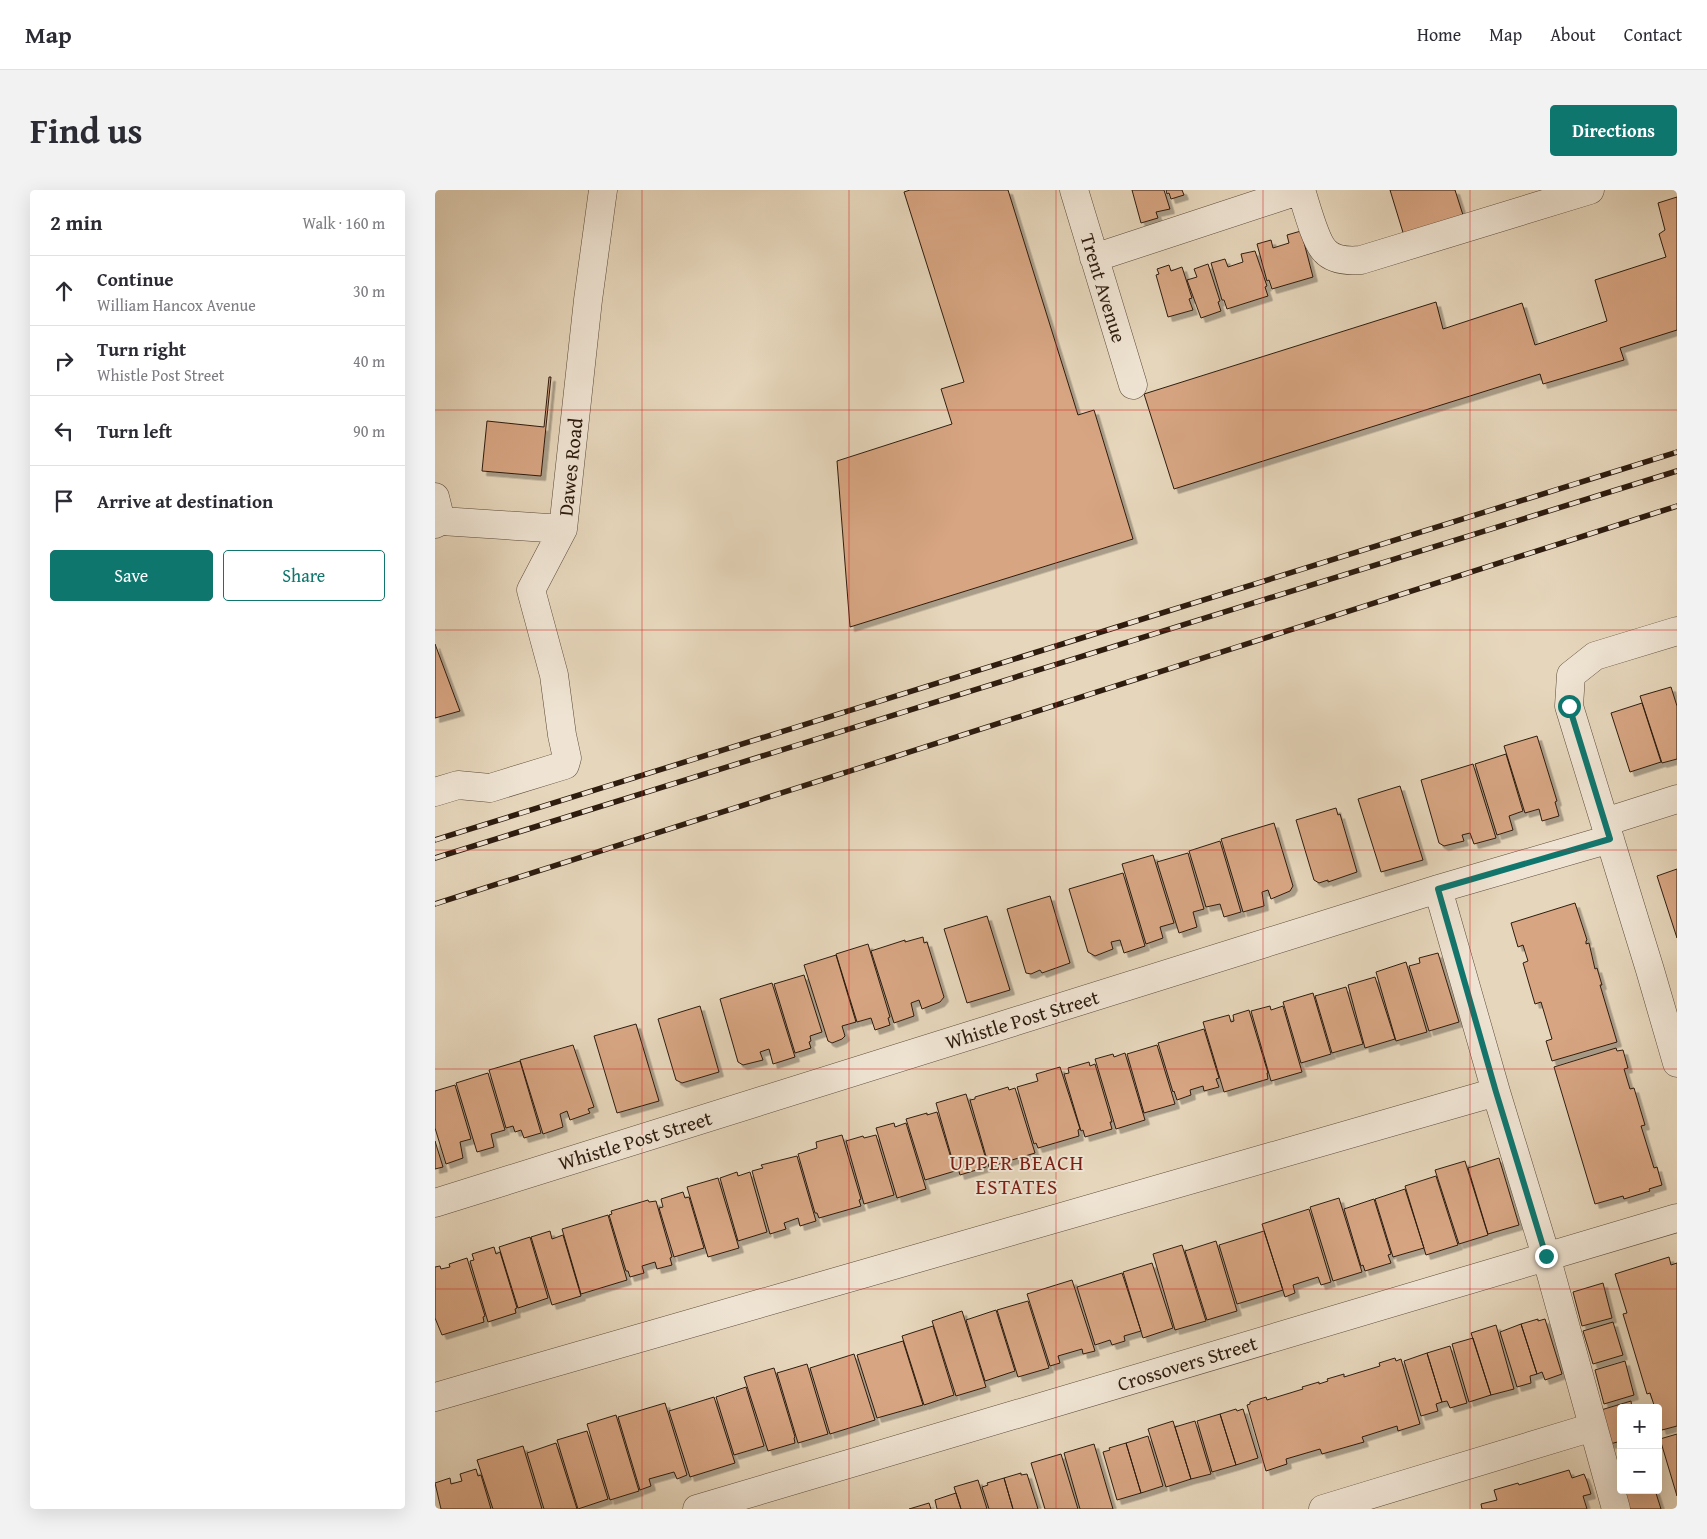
<!DOCTYPE html>
<html lang="en">
<head>
<meta charset="utf-8">
<style>
	body { margin:0; font-family:"Gentium Book Plus",serif; background:#f2f2f3; color:#2b2b33 }
	.controls { position:absolute; right:15px; bottom:15px; display:grid; overflow:hidden; border-radius:5px; box-shadow:0 5px 20px #0002 }
	.controls button { width:45px; height:45px; display:grid; place-items:center; padding:0; border:0; border-bottom:1px solid #e1e1e2; background:#fff; color:#2b2b33; font:25px sans-serif }
	.stop { position:absolute; width:15px; height:15px; margin:-11px; border:4px solid #0f766e; border-radius:50%; background:#fff }
	.stop.end { background:#0f766e; border-color:#fff; box-shadow:0 1px 5px #0008 }
	.list { margin:0; padding:0; list-style:none }
	h2 { display:flex; justify-content:space-between; align-items:center; height:65px; margin:0; padding:0 20px; font-size:21px }
	h2 small { font-size:16px; font-weight:400; color:#7c7c81 }
	.list li { display:grid; grid-template-columns:32px 1fr auto; gap:15px; align-items:center; box-sizing:border-box; height:70px; padding:0 20px; border-top:1px solid #e1e1e2 }
	.list b { display:block; font-size:19px; white-space:nowrap }
	.list p { margin:0; font-size:16px; white-space:nowrap; color:#7c7c81 }
	.list em { font-size:16px; font-style:normal; color:#7c7c81 }
	.actions { display:flex; gap:10px; padding:15px 20px }
	.actions a { flex:1; padding:11px 0; border:1px solid #0f766e; border-radius:5px; text-align:center; font-size:18px; color:#0f766e }
	.actions .main { background:#0f766e; color:#fff }
	.icon { flex:none; width:28px; height:28px; fill:none; stroke:currentColor; stroke-width:2; stroke-linecap:round; stroke-linejoin:round }
	.map { position:relative; flex:none; width:1242px; height:1319px; overflow:hidden; border-radius:5px }
	header { display:flex; align-items:center; gap:30px; box-sizing:border-box; height:70px; padding:0 25px; background:#fff; border-bottom:1px solid #e1e1e2 }
	header strong { font-size:24px }
	nav { display:flex; gap:28px; margin-inline-start:auto; font-size:18px }
	.intro { display:flex; align-items:center; justify-content:space-between; box-sizing:border-box; height:120px; padding:0 30px }
	h1 { margin:0; font-size:35px }
	.button { padding:12px 22px; border-radius:5px; background:#0f766e; color:#fff; font-size:18px; font-weight:700 }
	main { display:flex; gap:30px; padding:0 30px }
	aside { flex:1; background:#fff; border-radius:5px; box-shadow:0 5px 20px #0002 }
	.map>svg:first-child { display:block }
	.building { fill:#d7a582; stroke:#2e1c0f; filter:url(#shadow) }
	.lines { fill:none; stroke-linecap:round; stroke-linejoin:round }
	.minor-casing { stroke:#5c4a3a; stroke-width:29 }
	.minor { stroke:#efe4d3; stroke-width:28 }
	.rail-casing { stroke:#2e1c0f; stroke-width:5.5 }
	.rail { stroke:#efe4d3; stroke-width:4; stroke-dasharray:11; stroke-linecap:butt }
	.route { stroke:#0f766e; stroke-width:6 }
	.grid { fill:none; stroke:#d62828; stroke-width:1; stroke-opacity:0.55 }
	.labels { text-anchor:middle; dominant-baseline:central; stroke-width:4; stroke-linejoin:round; paint-order:stroke }
	.street-label { font-size:20px; fill:#2e1c0f; stroke:#efe4d3 }
	.neighbourhood-label { font-size:21px; letter-spacing:1px; fill:#7a1f14; stroke:#efe4d3 }
</style>
</head>
<body>
<header>
<strong>Map</strong>
<nav><a>Home</a><a>Map</a><a>About</a><a>Contact</a></nav>
</header>
<div class="intro"><h1>Find us</h1><a class="button">Directions</a></div>
<main>
<aside>
<h2>2 min<small>Walk · 160 m</small></h2>
<ul class="list">
<li><svg class="icon" aria-label="ahead" viewBox="0 0 24 24"><path d="M12 20V5M6 11l6-6 6 6"/></svg><div><b>Continue</b><p>William Hancox Avenue</p></div><em>30 m</em></li>
<li><svg class="icon" aria-label="right" viewBox="0 0 24 24"><path d="M7 20v-9h11M14 6l5 5-5 5"/></svg><div><b>Turn right</b><p>Whistle Post Street</p></div><em>40 m</em></li>
<li><svg class="icon" aria-label="left" viewBox="0 0 24 24"><path d="M17 20v-9H6M10 6l-5 5 5 5"/></svg><div><b>Turn left</b></div><em>90 m</em></li>
<li><svg class="icon" aria-label="arrive" viewBox="0 0 24 24"><path d="M6 21V4h12l-3 4 3 4H6"/></svg><div><b>Arrive at destination</b></div></li>
</ul>
<div class="actions"><a class="main">Save</a><a>Share</a></div>
</aside>
<div class="map">
<svg width="1242" height="1319" viewBox="0 0 1242 1319">
	<defs>
		<filter id="shadow"><feDropShadow dx="4.5" dy="4.5" stdDeviation="0" flood-color="#0004"/></filter>
	</defs>
	<rect width="100%" height="100%" fill="#e6d6bb"/>
	<filter id="stains"><feTurbulence type="fractalNoise" baseFrequency=".004" numOctaves="4"/><feColorMatrix values="0 0 0 0 .2 0 0 0 0 .09 0 0 0 0 .02 0 0 0 .5 -.17"/></filter>
	<radialGradient id="worn" r=".72"><stop offset=".6" stop-color="#630" stop-opacity="0"/><stop offset="1" stop-color="#630" stop-opacity=".3"/></radialGradient>
	<!-- building -->
	<path class="building" d="M 475,0 L 573,0 L 643,225 L 659,220 L 698,349 L 415,437 L 402,271 L 517,234 L 506,199 L 529,192 L 469,2 Z
		M 697,0 L 729,0 L 735,19 L 721,22 L 723,28 L 706,33 Z
		M 731,0 L 747,0 L 749,5 L 736,9 L 734,3 L 732,4 Z
		M 955,0 L 1020,0 L 1028,25 L 970,49 Z
		M 1242,7 L 1242,140 L 1185,158 L 1189,170 L 1108,194 L 1105,184 L 739,299 L 709,204 L 1001,112 L 1008,139 L 1087,113 L 1100,155 L 1172,131 L 1160,90 L 1231,67 L 1224,44 L 1230,40 L 1223,13 Z
		M 866,41 L 878,87 L 837,99 L 834,90 L 832,91 L 822,54 L 836,50 L 838,58 L 854,53 L 852,45 Z
		M 820,61 L 832,96 L 830,97 L 833,106 L 792,119 L 789,110 L 787,110 L 776,73 L 790,69 L 793,77 L 808,72 L 806,64 Z
		M 773,74 L 785,111 L 783,112 L 786,121 L 766,128 L 752,90 L 762,87 L 759,79 Z
		M 734,75 L 736,81 L 747,77 L 757,108 L 754,109 L 758,120 L 733,127 L 721,85 L 724,84 L 722,79 Z
		M 114,187 L 116,187 L 106,286 L 47,281 L 52,231 L 109,237 Z
		M 0,454 L 25,521 L 0,528 Z
		M 1236,497 L 1242,516 L 1242,569 L 1227,573 L 1205,506 Z
		M 1207,513 L 1226,572 L 1195,582 L 1176,523 Z
		M 1102,546 L 1122,611 L 1120,612 L 1124,626 L 1107,631 L 1104,619 L 1090,623 L 1069,556 Z
		M 1071,564 L 1088,621 L 1074,626 L 1078,640 L 1062,645 L 1040,574 Z
		M 1038,574 L 1061,648 L 1039,654 L 1035,643 L 1027,645 L 1029,651 L 1009,656 L 1004,653 L 986,590 Z
		M 965,596 L 988,670 L 946,682 L 923,609 Z
		M 901,618 L 903,625 L 905,624 L 922,682 L 893,692 L 893,690 L 884,693 L 879,690 L 861,630 Z
		M 839,633 L 858,696 L 855,701 L 836,709 L 833,700 L 827,702 L 829,716 L 808,722 L 786,649 Z
		M 785,651 L 806,722 L 789,727 L 785,714 L 771,717 L 754,661 Z
		M 753,663 L 769,719 L 758,722 L 762,737 L 744,743 L 722,672 Z
		M 718,665 L 739,733 L 725,737 L 728,748 L 711,754 L 687,674 Z
		M 1242,679 L 1242,748 L 1222,686 Z
		M 688,683 L 710,756 L 689,763 L 685,750 L 676,752 L 678,759 L 660,766 L 653,762 L 634,699 Z
		M 615,706 L 635,773 L 607,783 L 605,780 L 596,784 L 591,783 L 572,719 Z
		M 1140,713 L 1152,750 L 1151,751 L 1151,754 L 1154,753 L 1160,779 L 1162,778 L 1167,795 L 1165,795 L 1182,852 L 1117,871 L 1111,851 L 1117,849 L 1106,812 L 1100,814 L 1088,773 L 1093,771 L 1088,755 L 1083,757 L 1076,733 Z
		M 552,726 L 575,800 L 532,813 L 509,739 Z
		M 488,747 L 489,753 L 492,752 L 509,807 L 505,812 L 487,819 L 484,810 L 476,813 L 479,826 L 459,833 L 436,761 L 470,750 L 470,752 Z
		M 433,754 L 455,827 L 453,828 L 455,835 L 440,840 L 436,828 L 422,832 L 401,764 Z
		M 1003,763 L 1024,832 L 994,841 L 974,776 L 985,773 L 984,768 Z
		M 401,765 L 421,832 L 407,836 L 410,846 L 407,849 L 397,853 L 393,851 L 369,775 Z
		M 971,772 L 992,842 L 961,851 L 941,782 Z
		M 369,785 L 387,842 L 375,846 L 376,851 L 374,852 L 376,858 L 360,863 L 339,794 Z
		M 940,787 L 960,849 L 930,858 L 913,795 Z
		M 337,793 L 360,867 L 338,874 L 334,859 L 325,862 L 328,870 L 308,875 L 303,872 L 285,809 Z
		M 911,797 L 928,854 L 897,863 L 880,806 Z
		M 878,803 L 896,864 L 866,873 L 848,812 Z
		M 265,816 L 284,882 L 247,893 L 241,890 L 223,829 Z
		M 835,816 L 836,820 L 848,816 L 867,882 L 836,891 L 816,821 Z
		M 814,820 L 833,883 L 832,883 L 833,889 L 789,902 L 768,832 L 794,825 L 796,832 L 799,831 L 798,825 Z
		M 201,834 L 224,911 L 182,923 L 159,846 Z
		M 769,839 L 784,888 L 781,889 L 784,897 L 769,901 L 768,896 L 755,900 L 756,905 L 742,910 L 739,901 L 738,902 L 723,853 Z
		M 138,855 L 159,917 L 153,919 L 155,923 L 135,930 L 132,921 L 125,924 L 128,937 L 108,944 L 85,870 Z
		M 722,855 L 740,914 L 709,923 L 692,864 Z
		M 1181,858 L 1182,861 L 1188,860 L 1193,878 L 1189,879 L 1195,899 L 1199,898 L 1210,935 L 1206,936 L 1219,978 L 1222,977 L 1227,995 L 1214,999 L 1215,1001 L 1189,1009 L 1188,1006 L 1160,1014 L 1119,877 Z
		M 690,863 L 710,930 L 681,939 L 660,869 L 678,864 L 679,867 Z
		M 85,871 L 106,943 L 89,948 L 86,940 L 80,942 L 78,936 L 71,938 L 54,880 Z
		M 654,872 L 655,876 L 660,874 L 677,932 L 675,932 L 677,939 L 650,947 L 648,940 L 646,941 L 629,884 L 634,883 L 633,878 Z
		M 625,877 L 645,939 L 643,940 L 644,946 L 603,958 L 601,953 L 599,954 L 582,897 L 603,891 L 601,884 Z
		M 53,883 L 70,940 L 56,944 L 59,957 L 42,962 L 21,893 Z
		M 20,895 L 36,949 L 25,952 L 28,968 L 11,974 L 0,938 L 0,901 Z
		M 573,897 L 574,900 L 580,898 L 600,963 L 554,977 L 535,910 L 540,909 L 540,907 Z
		M 531,904 L 551,969 L 549,970 L 551,977 L 525,985 L 523,978 L 520,979 L 501,913 Z
		M 502,922 L 520,981 L 490,990 L 471,929 L 492,923 L 492,925 Z
		M 459,933 L 460,937 L 471,933 L 491,999 L 462,1008 L 441,938 Z
		M 407,945 L 426,1009 L 424,1010 L 426,1016 L 384,1028 L 382,1023 L 380,1023 L 363,964 L 382,958 L 381,952 Z
		M 441,945 L 459,1005 L 429,1014 L 411,951 L 428,946 L 429,948 Z
		M 0,951 L 8,977 L 0,979 Z
		M 362,966 L 381,1031 L 365,1036 L 363,1028 L 349,1033 L 351,1039 L 335,1044 L 317,981 L 328,978 L 326,975 Z
		M 1064,968 L 1084,1035 L 1053,1044 L 1033,978 Z
		M 1030,971 L 1053,1045 L 1024,1054 L 1000,980 Z
		M 302,982 L 303,986 L 315,982 L 332,1042 L 303,1051 L 285,988 Z
		M 1001,986 L 1023,1055 L 991,1065 L 970,996 Z
		M 283,988 L 304,1058 L 273,1067 L 252,997 Z
		M 970,999 L 989,1058 L 958,1067 L 940,1009 Z
		M 248,1002 L 250,1008 L 254,1007 L 269,1058 L 239,1067 L 224,1018 L 228,1017 L 226,1009 Z
		M 904,1008 L 927,1082 L 898,1091 L 875,1017 Z
		M 939,1009 L 956,1064 L 953,1065 L 956,1073 L 930,1081 L 928,1075 L 926,1076 L 909,1019 Z
		M 213,1010 L 214,1012 L 221,1011 L 237,1067 L 235,1068 L 237,1075 L 222,1079 L 220,1072 L 207,1076 L 209,1083 L 195,1087 L 193,1081 L 191,1081 L 174,1025 L 177,1024 L 176,1021 Z
		M 874,1019 L 896,1092 L 886,1095 L 883,1087 L 858,1095 L 860,1103 L 850,1107 L 827,1034 Z
		M 173,1025 L 192,1090 L 146,1104 L 127,1039 Z
		M 115,1041 L 117,1049 L 128,1045 L 146,1106 L 117,1115 L 96,1047 Z
		M 829,1041 L 848,1100 L 802,1114 L 784,1055 Z
		M 95,1047 L 113,1108 L 83,1118 L 64,1057 Z
		M 781,1051 L 802,1121 L 772,1130 L 750,1061 Z
		M 747,1055 L 771,1131 L 740,1140 L 718,1064 Z
		M 59,1057 L 61,1064 L 65,1062 L 82,1118 L 80,1119 L 81,1123 L 53,1132 L 35,1071 L 39,1070 L 37,1064 Z
		M 1234,1067 L 1236,1075 L 1242,1073 L 1242,1236 L 1227,1240 L 1223,1228 L 1223,1218 L 1220,1218 L 1215,1203 L 1212,1204 L 1188,1124 L 1192,1123 L 1180,1084 Z
		M 32,1068 L 50,1126 L 48,1127 L 49,1132 L 7,1145 L 0,1128 L 0,1077 L 5,1076 L 6,1079 L 15,1077 L 14,1074 Z
		M 717,1073 L 738,1138 L 708,1148 L 688,1082 Z
		M 687,1083 L 706,1141 L 689,1146 L 690,1151 L 677,1155 L 675,1150 L 660,1155 L 642,1097 Z
		M 637,1090 L 660,1161 L 648,1164 L 647,1159 L 623,1166 L 625,1173 L 615,1176 L 592,1104 Z
		M 1168,1093 L 1177,1128 L 1147,1136 L 1138,1102 Z
		M 593,1111 L 614,1178 L 583,1187 L 562,1120 Z
		M 561,1120 L 580,1181 L 550,1191 L 531,1130 Z
		M 527,1121 L 551,1197 L 521,1206 L 497,1131 Z
		M 1103,1129 L 1103,1131 L 1110,1129 L 1127,1184 L 1110,1190 L 1107,1182 L 1102,1184 L 1086,1134 Z
		M 1178,1132 L 1188,1165 L 1158,1174 L 1148,1141 Z
		M 1086,1134 L 1102,1184 L 1095,1186 L 1096,1193 L 1082,1197 L 1065,1142 Z
		M 1061,1135 L 1079,1199 L 1056,1205 L 1036,1143 Z
		M 498,1136 L 519,1205 L 489,1215 L 467,1146 Z
		M 1038,1148 L 1056,1205 L 1034,1212 L 1017,1154 Z
		M 468,1151 L 488,1215 L 442,1228 L 422,1165 Z
		M 1015,1156 L 1032,1213 L 1015,1218 L 1012,1211 L 1007,1212 L 992,1163 Z
		M 992,1163 L 1007,1212 L 1001,1214 L 1003,1221 L 986,1226 L 969,1171 Z
		M 419,1164 L 440,1230 L 395,1244 L 375,1178 Z
		M 960,1168 L 961,1171 L 966,1169 L 985,1234 L 963,1241 L 962,1236 L 927,1247 L 929,1252 L 887,1264 L 885,1259 L 851,1269 L 852,1274 L 831,1281 L 812,1215 L 815,1214 L 815,1212 L 831,1207 L 832,1210 L 868,1199 L 867,1197 L 884,1192 L 884,1194 L 893,1191 L 892,1189 L 909,1184 L 909,1187 L 945,1176 L 944,1173 Z
		M 1190,1171 L 1199,1205 L 1169,1214 L 1160,1180 Z
		M 372,1174 L 393,1244 L 363,1253 L 342,1183 Z
		M 339,1178 L 360,1247 L 359,1248 L 360,1253 L 333,1261 L 309,1187 Z
		M 311,1197 L 329,1256 L 299,1265 L 281,1207 Z
		M 279,1207 L 300,1273 L 255,1287 L 234,1221 Z
		M 1196,1211 L 1197,1218 L 1186,1218 L 1186,1251 L 1175,1254 L 1166,1220 Z
		M 230,1213 L 252,1285 L 242,1289 L 239,1282 L 214,1289 L 216,1296 L 205,1300 L 183,1227 Z
		M 801,1219 L 802,1221 L 808,1219 L 823,1268 L 801,1275 L 785,1224 Z
		M 785,1224 L 801,1275 L 777,1282 L 762,1231 Z
		M 181,1225 L 204,1301 L 175,1310 L 152,1234 Z
		M 738,1231 L 756,1289 L 731,1297 L 713,1239 Z
		M 760,1231 L 776,1284 L 756,1289 L 740,1237 Z
		M 152,1241 L 173,1309 L 143,1319 L 122,1250 Z
		M 1242,1244 L 1242,1306 L 1225,1249 Z
		M 713,1246 L 728,1296 L 706,1303 L 691,1253 Z
		M 121,1253 L 142,1319 L 109,1319 L 92,1263 Z
		M 691,1253 L 706,1303 L 682,1310 L 668,1262 L 675,1260 L 674,1258 Z
		M 659,1254 L 678,1319 L 645,1319 L 629,1263 Z
		M 88,1256 L 107,1319 L 58,1319 L 42,1270 Z
		M 626,1264 L 643,1319 L 610,1319 L 596,1273 Z
		M 41,1279 L 43,1286 L 46,1285 L 56,1319 L 6,1319 L 0,1293 L 15,1288 L 16,1294 L 27,1291 L 25,1284 Z
		M 1134,1280 L 1137,1288 L 1149,1284 L 1152,1291 L 1156,1304 L 1148,1306 L 1152,1319 L 1047,1319 L 1046,1314 L 1062,1310 L 1059,1300 L 1083,1293 L 1084,1295 Z
		M 586,1283 L 586,1285 L 592,1284 L 603,1319 L 578,1319 L 569,1288 Z
		M 569,1288 L 578,1319 L 554,1319 L 547,1297 L 553,1295 L 552,1293 Z
		M 543,1290 L 552,1319 L 526,1319 L 519,1297 Z
		M 1204,1300 L 1220,1300 L 1226,1319 L 1193,1319 L 1189,1304 Z
		M 521,1303 L 526,1319 L 502,1319 L 500,1310 Z
		M 494,1313 L 496,1319 L 474,1319 Z"/>
	<g class="lines">
		<!-- minor casing -->
		<g class="minor-casing">
			<path id="minor" d="M 639,0 L 698,195
				M 866,0 C 871,15 880,51 890,61 C 899,71 914,71 926,70 L 1155,0
				M 659,68 L 866,0
				M 0,307 L 6,331 L 0,334
				M 6,331 L 128,339
				M 1242,441 L 1160,466 L 1136,485 L 1134,516 L 1215,780 L 1242,873
				M 0,602 L 23,595 L 55,598 L 130,575 L 132,568 L 127,545 L 119,485 L 96,400 L 128,339 L 153,110 L 168,0
				M 1170,632 L 1242,609
				M 1003,699 L 1061,902 L 1111,1066 L 1181,1319
				M 0,1013 L 1003,699 L 1175,649
				M 0,1207 L 1061,902
				M 262,1319 L 1242,1028
				M 888,1319 L 1158,1237"/>
		</g>
		<!-- minor -->
		<use href="#minor" class="minor"/>
		<!-- rail casing -->
		<g class="rail-casing">
			<path id="rail" d="M 0,650 L 1242,262
				M 0,668 L 1242,281
				M 0,714 L 1242,316"/>
		</g>
		<!-- rail -->
		<use href="#rail" class="rail"/>
	</g>
	<g class="lines">
		<!-- route -->
		<path class="route" d="M 1111,1066 L 1061,902 L 1003,699 L 1175,649 L 1134,516"/>
	</g>
	<!-- grid -->
	<path class="grid" d="M 207,0 L 207,1319M 414,0 L 414,1319M 621,0 L 621,1319M 828,0 L 828,1319M 1035,0 L 1035,1319M 0,220 L 1242,220M 0,440 L 1242,440M 0,660 L 1242,660M 0,879 L 1242,879M 0,1099 L 1242,1099"/>
	<g class="labels">
		<!-- street labels -->
		<g class="street-label">
			<text transform="translate(669 98) rotate(73)">Trent Avenue</text>
			<text transform="translate(135 277) rotate(-84)">Dawes Road</text>
			<text transform="translate(587 829) rotate(-17)">Whistle Post Street</text>
			<text transform="translate(200 950) rotate(-17)">Whistle Post Street</text>
			<text transform="translate(752 1173) rotate(-17)">Crossovers Street</text>
		</g>
		<!-- neighbourhood labels -->
		<g class="neighbourhood-label">
			<text x="582" y="972">UPPER BEACH<tspan x="582" dy="24">ESTATES</tspan></text>
		</g>
	</g>
	<rect width="100%" height="100%" filter="url(#stains)"/>
	<rect width="100%" height="100%" fill="url(#worn)"/>
</svg>
<div class="controls">
<button>+</button>
<button>−</button>
</div>
<div class="stop" style="left:1134px;top:516px"></div>
<div class="stop end" style="left:1111px;top:1066px"></div>
</div>
</main>
</body>
</html>
